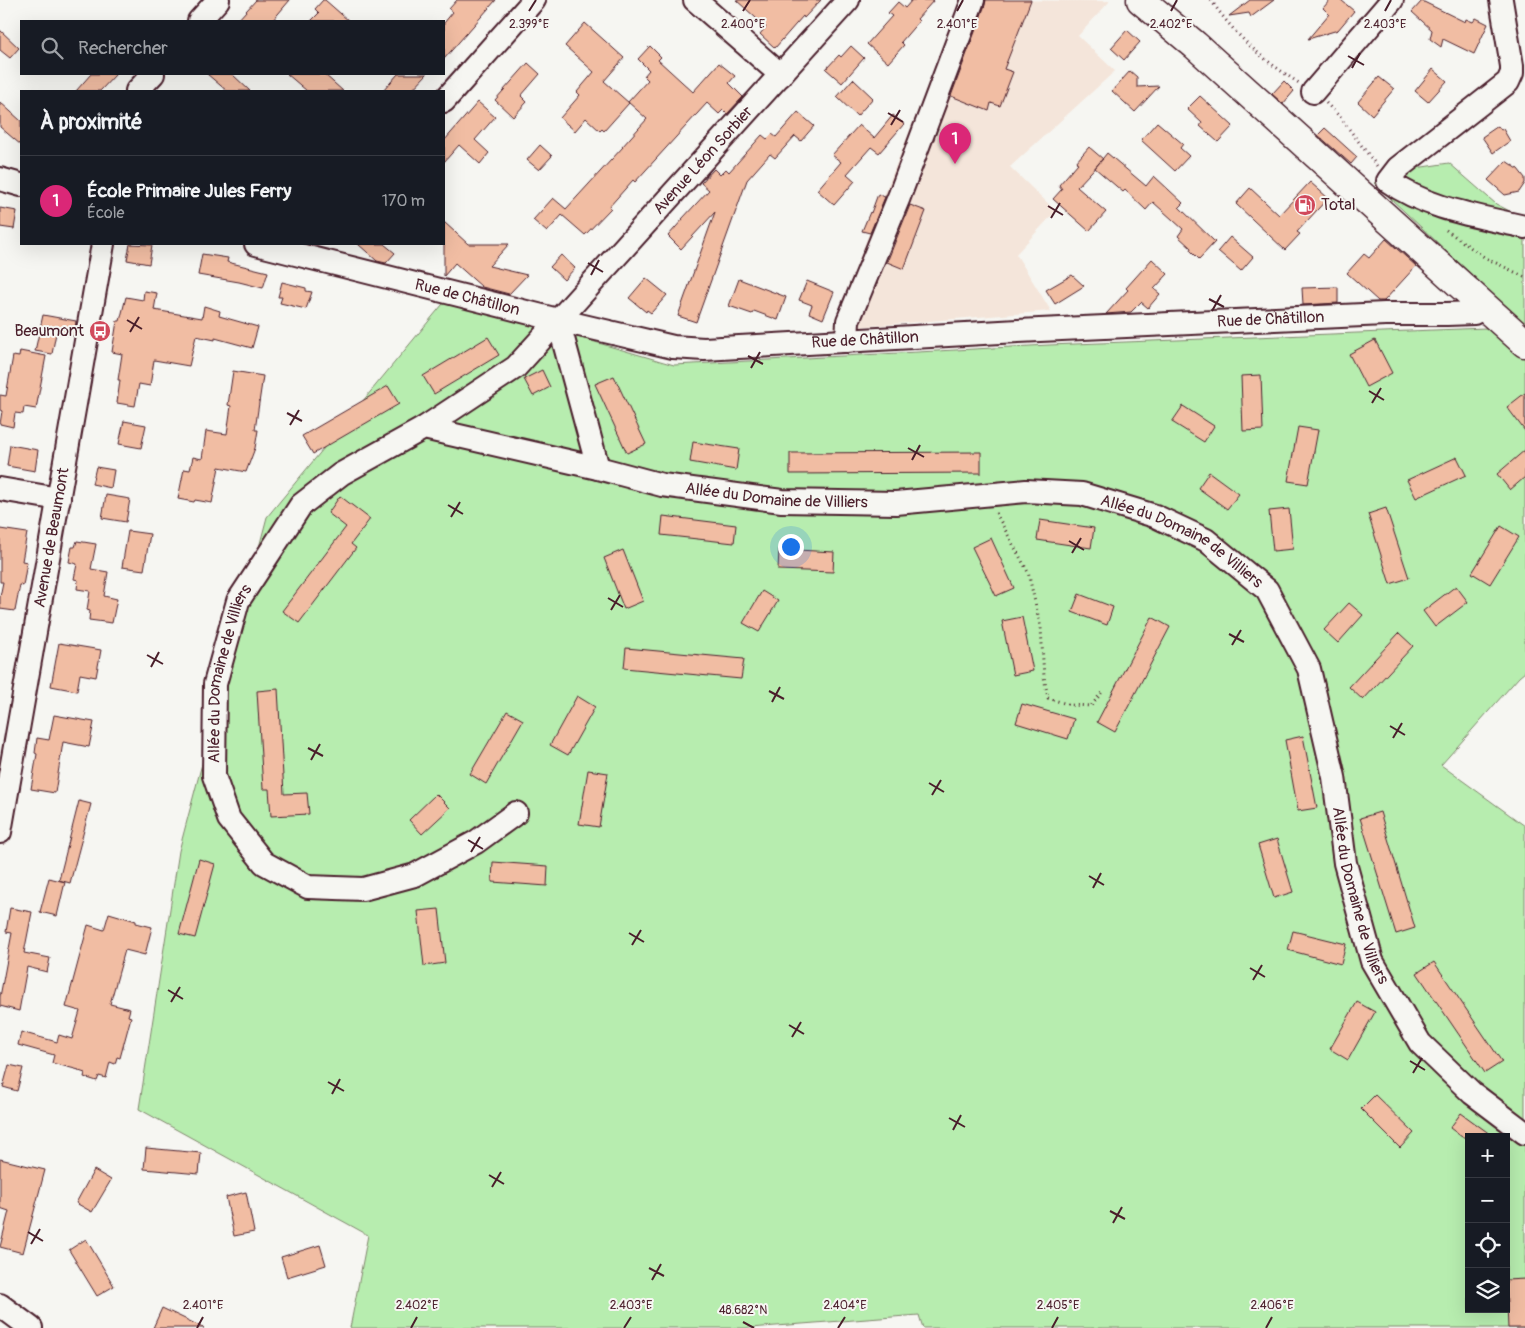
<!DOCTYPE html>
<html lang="fr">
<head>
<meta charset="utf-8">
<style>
	body { margin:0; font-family:Pangolin,sans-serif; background:#20242c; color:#f1f3f6 }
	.controls { position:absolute; right:15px; bottom:15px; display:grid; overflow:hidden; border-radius:0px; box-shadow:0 5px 20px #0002 }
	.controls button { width:45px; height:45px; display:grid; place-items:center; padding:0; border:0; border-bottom:1px solid #363941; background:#171b24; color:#f1f3f6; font:25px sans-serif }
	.you { position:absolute; left:790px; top:546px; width:18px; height:18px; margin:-12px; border:4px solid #fff; border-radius:50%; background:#1a73e8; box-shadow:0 0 0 8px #1a73e833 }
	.badge { display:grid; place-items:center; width:32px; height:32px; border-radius:50%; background:#db2777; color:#fff; font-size:16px; font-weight:700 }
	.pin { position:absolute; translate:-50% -41px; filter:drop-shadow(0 1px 2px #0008) }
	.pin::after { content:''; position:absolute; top:26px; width:18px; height:15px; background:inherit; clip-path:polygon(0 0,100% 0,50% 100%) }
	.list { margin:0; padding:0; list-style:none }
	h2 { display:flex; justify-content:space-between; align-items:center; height:65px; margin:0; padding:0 20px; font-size:21px }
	h2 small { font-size:16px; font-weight:400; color:#9ea1a6 }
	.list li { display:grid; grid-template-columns:32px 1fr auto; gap:15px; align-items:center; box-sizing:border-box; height:90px; padding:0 20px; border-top:1px solid #363941 }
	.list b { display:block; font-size:19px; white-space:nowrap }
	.list p { margin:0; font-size:16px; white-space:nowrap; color:#9ea1a6 }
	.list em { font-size:16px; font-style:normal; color:#9ea1a6 }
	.icon { flex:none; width:28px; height:28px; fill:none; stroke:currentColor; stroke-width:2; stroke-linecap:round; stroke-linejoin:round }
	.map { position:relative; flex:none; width:1525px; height:1328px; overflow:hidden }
	.search { position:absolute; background:#171b24; box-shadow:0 5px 20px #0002; left:20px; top:20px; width:425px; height:55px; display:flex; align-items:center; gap:12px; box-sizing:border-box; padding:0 18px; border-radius:0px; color:#9ea1a6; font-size:19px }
	.panel { position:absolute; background:#171b24; box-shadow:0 5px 20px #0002; left:20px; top:90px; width:425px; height:155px; border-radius:0px }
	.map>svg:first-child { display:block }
	.built { fill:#f4e5da }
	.green { fill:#b7edaf; stroke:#80866d; fill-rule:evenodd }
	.building { fill:#f1bda3; stroke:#4a1f2b }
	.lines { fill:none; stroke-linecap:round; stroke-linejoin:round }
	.minor-casing { stroke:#4a1f2b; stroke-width:26 }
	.major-casing { stroke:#4a1f2b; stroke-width:31 }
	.path { stroke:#4a1f2b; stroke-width:3; stroke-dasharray:1 4; stroke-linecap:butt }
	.minor { stroke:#f6f6f2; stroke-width:22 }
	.major { stroke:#f6f6f2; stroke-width:28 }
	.ticks { fill:none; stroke:#4a1f2b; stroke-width:2 }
	.labels { text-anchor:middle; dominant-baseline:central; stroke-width:4; stroke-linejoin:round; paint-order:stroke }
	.street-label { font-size:16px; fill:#4a1f2b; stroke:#f6f6f2 }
	.poi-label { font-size:16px; fill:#4a1f2b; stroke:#f6f6f2; text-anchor:start }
	.ticks-label { font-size:12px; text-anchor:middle; fill:#4a1f2b; stroke:#f6f6f2; stroke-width:4; stroke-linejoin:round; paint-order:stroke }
</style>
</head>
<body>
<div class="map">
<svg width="1525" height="1328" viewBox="0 0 1525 1328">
	<rect width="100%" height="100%" fill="#f6f6f2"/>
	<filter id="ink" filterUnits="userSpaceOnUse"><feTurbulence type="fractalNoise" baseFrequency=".02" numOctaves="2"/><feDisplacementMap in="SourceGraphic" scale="10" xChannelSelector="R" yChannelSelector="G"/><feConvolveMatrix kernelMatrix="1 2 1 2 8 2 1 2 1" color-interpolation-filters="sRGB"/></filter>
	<g filter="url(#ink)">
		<!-- built -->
		<path class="built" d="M 962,0 L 1110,1 L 1078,36 L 1115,71 L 1010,167 L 1056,211 L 1016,254 L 1051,311 L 833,329 L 876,215 Z"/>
		<!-- green -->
		<path class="green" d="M 1449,163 L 1496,204 L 1525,219 L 1525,672 L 1519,677 L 1441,765 L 1525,826 L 1525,1328 L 923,1328 L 919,1315 L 750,1328 L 350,1328 L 368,1235 L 139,1109 L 179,851 L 267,517 L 447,299 L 674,365 L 1049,345 L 1486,328 L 1505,306 L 1374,183 L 1396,171 ZM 1469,1137 L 1506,1137 L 1506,1309 L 1469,1309 Z"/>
		<!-- building -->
		<path class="building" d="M 256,0 L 290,0 L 272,21 L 237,21 Z
			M 323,0 L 325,0 L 349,21 L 311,21 L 319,13 L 315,9 Z
			M 457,0 L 496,0 L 444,59 L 444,23 L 453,12 L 449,9 Z
			M 736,0 L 821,0 L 804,18 L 803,16 L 775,48 L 760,34 L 766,27 Z
			M 912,0 L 934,0 L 917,19 L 919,21 L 901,42 L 904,45 L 888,63 L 867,44 L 892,16 L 888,13 L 898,2 L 905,8 Z
			M 986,0 L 1031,0 L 1004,69 L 1013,72 L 1000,106 L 991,103 L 989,111 L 951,96 L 985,5 Z
			M 1250,0 L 1274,0 L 1251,17 L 1249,13 L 1229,16 Z
			M 1330,0 L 1341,0 L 1354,11 L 1338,30 L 1308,39 L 1329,14 L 1323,8 Z
			M 1422,1 L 1465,22 L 1466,19 L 1473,22 L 1476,18 L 1488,24 L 1474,54 L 1443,39 L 1441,47 L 1430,39 L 1432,30 L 1412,12 Z
			M 585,23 L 624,58 L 604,81 L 629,103 L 604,131 L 602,129 L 600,131 L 586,118 L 575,131 L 560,118 L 580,95 L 577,92 L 594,72 L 565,46 Z
			M 0,30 L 19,48 L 10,58 L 0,50 Z
			M 1127,30 L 1140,42 L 1124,60 L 1111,48 Z
			M 650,46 L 661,57 L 658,60 L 693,92 L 719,63 L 735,76 L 729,83 L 743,97 L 727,114 L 723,110 L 719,114 L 707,103 L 635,182 L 633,180 L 609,207 L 611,208 L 585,235 L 562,215 L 547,232 L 533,220 L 553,198 L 566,209 L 623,147 L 622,147 L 647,119 L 628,102 L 648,80 L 644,76 L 649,70 L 638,59 Z
			M 851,46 L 864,58 L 842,83 L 826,69 L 839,55 L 841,57 Z
			M 528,63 L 540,74 L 521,96 L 527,102 L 513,117 L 495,100 Z
			M 1433,69 L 1447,81 L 1428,102 L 1415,91 Z
			M 1130,71 L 1137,77 L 1137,87 L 1159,86 L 1135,112 L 1112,91 Z
			M 91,74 L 116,74 L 100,91 L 76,91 Z
			M 207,74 L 232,74 L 250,91 L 227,91 Z
			M 287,74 L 324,74 L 343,91 L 307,91 Z
			M 398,74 L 427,74 L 411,91 L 383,91 Z
			M 1379,77 L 1394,89 L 1372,115 L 1358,102 Z
			M 853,79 L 873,98 L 857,116 L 837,97 Z
			M 1284,81 L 1294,91 L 1283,104 L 1272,94 Z
			M 1200,96 L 1233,126 L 1218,142 L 1200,126 L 1202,123 L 1187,109 Z
			M 0,102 L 21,121 L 21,145 L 0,127 Z
			M 478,102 L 495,117 L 475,140 L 489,153 L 480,164 L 459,145 L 444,162 L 444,141 Z
			M 798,112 L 814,126 L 801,141 L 795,136 L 775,158 L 770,154 L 747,180 L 696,322 L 678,316 L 715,212 L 681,249 L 668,236 L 683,219 L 682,219 L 709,190 L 701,183 L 714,169 L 720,175 L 726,169 L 729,172 L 762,135 L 767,139 L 772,134 L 776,137 Z
			M 893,115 L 904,124 L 879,153 L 871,147 L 847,174 L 855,181 L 834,205 L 817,190 L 841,162 L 832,155 L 859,125 L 874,138 Z
			M 1157,122 L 1183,144 L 1180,148 L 1189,156 L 1175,171 L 1141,140 Z
			M 1498,126 L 1501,130 L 1503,129 L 1510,141 L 1493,153 L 1482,137 Z
			M 1325,128 L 1357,157 L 1351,164 L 1318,135 Z
			M 540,145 L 552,156 L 539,170 L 527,160 Z
			M 1089,147 L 1103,159 L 1077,187 L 1106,212 L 1089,231 L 1053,199 L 1062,189 L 1059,185 L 1078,163 L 1076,162 Z
			M 1107,153 L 1146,186 L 1154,176 L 1183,203 L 1179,207 L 1215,242 L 1199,259 L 1190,250 L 1191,248 L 1178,236 L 1183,229 L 1153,202 L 1146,210 L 1125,190 L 1123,192 L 1095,168 Z
			M 1506,161 L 1518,169 L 1525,178 L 1525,183 L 1519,192 L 1505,195 L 1488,180 Z
			M 1310,182 L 1328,198 L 1297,232 L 1300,234 L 1285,250 L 1236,204 L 1250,188 L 1279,215 Z
			M 878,194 L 885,197 L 870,233 L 862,231 L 870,212 L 871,213 Z
			M 910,205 L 926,211 L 904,269 L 887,262 Z
			M 0,208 L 17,211 L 14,229 L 0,227 Z
			M 444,222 L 468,244 L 509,244 L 489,266 L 527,275 L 509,294 L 482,287 L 455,263 L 444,276 Z
			M 1230,237 L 1253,257 L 1241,271 L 1218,251 Z
			M 1386,239 L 1416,266 L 1384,301 L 1378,301 L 1347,273 L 1364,254 L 1369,258 Z
			M 130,244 L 152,245 L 149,264 L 127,260 Z
			M 358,244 L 384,244 L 395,253 L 386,263 L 377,261 Z
			M 202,254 L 228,258 L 227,262 L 268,272 L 263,288 L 239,282 L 198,275 Z
			M 561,255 L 575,268 L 564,280 L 550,267 Z
			M 1152,259 L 1168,274 L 1154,289 L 1160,294 L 1148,308 L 1141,302 L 1131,312 L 1106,314 L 1128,290 L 1126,288 Z
			M 1072,275 L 1084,286 L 1055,304 L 1046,290 Z
			M 646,278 L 667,295 L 651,313 L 647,310 L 646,312 L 629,298 Z
			M 739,279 L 786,297 L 778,320 L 754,311 L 752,314 L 729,306 Z
			M 807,281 L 834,292 L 823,319 L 809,313 L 812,305 L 799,300 Z
			M 282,282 L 306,288 L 306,291 L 312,292 L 306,309 L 280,303 L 282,297 L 278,297 Z
			M 1338,287 L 1338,303 L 1303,305 L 1302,288 Z
			M 144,291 L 157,293 L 154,310 L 202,318 L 204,306 L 220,311 L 219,316 L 258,327 L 252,348 L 215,338 L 215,340 L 196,336 L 189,366 L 154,360 L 150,386 L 139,384 L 135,406 L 117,403 L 120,380 L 118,380 L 122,354 L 112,352 L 117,321 L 120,321 L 126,297 L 143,300 Z
			M 43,315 L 76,321 L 74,336 L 56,333 L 52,354 L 35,351 Z
			M 488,337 L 499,355 L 434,394 L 423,376 Z
			M 1375,340 L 1392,373 L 1366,387 L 1349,354 Z
			M 20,351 L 46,356 L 36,409 L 24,407 L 23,414 L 15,413 L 13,427 L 0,424 L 2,411 L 0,410 L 0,395 L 6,396 L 13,356 L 19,357 Z
			M 542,370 L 550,387 L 533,396 L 524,379 Z
			M 233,371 L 263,376 L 255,430 L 258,430 L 255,448 L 246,472 L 219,467 L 212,503 L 195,500 L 194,502 L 178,499 L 184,469 L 190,470 L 193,457 L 202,459 L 206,431 L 227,434 L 231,406 L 228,405 Z
			M 1261,375 L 1263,430 L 1243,431 L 1241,376 Z
			M 614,376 L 646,444 L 627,453 L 595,384 Z
			M 388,386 L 399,404 L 313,454 L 302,436 Z
			M 1525,393 L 1525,431 L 1507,407 Z
			M 1183,406 L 1214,426 L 1204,442 L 1172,422 Z
			M 124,421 L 146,425 L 141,448 L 119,444 Z
			M 1298,427 L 1318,430 L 1308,484 L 1288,481 Z
			M 693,442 L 739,449 L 736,470 L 690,462 Z
			M 10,445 L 38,450 L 35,471 L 7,466 Z
			M 1525,450 L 1525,477 L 1510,490 L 1497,474 Z
			M 981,452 L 981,473 L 790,474 L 790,453 Z
			M 1457,457 L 1466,475 L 1416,498 L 1407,480 Z
			M 96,467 L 114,470 L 111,488 L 92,484 Z
			M 1209,472 L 1239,494 L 1227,509 L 1198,488 Z
			M 106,495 L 130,499 L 126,522 L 102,518 Z
			M 340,496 L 370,519 L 351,544 L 356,548 L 299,623 L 282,611 L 346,527 L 328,513 Z
			M 1386,508 L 1409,578 L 1390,584 L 1368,514 Z
			M 1289,509 L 1293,549 L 1273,551 L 1269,511 Z
			M 663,516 L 736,525 L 734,543 L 661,535 Z
			M 1040,520 L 1094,528 L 1091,548 L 1037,540 Z
			M 1501,526 L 1519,537 L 1490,584 L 1472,573 Z
			M 0,529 L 27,533 L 22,561 L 27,562 L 23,586 L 20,585 L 15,611 L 0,609 L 0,597 L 3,582 L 0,582 Z
			M 128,531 L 150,534 L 144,570 L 122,567 Z
			M 991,538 L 1014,588 L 996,596 L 972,547 Z
			M 77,541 L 96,544 L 91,569 L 108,572 L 104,596 L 117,599 L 112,623 L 89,620 L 90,611 L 87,610 L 90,591 L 77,589 L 78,580 L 74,579 L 77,564 L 69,562 L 72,547 L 75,547 Z
			M 779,549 L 834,552 L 833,572 L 778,570 Z
			M 623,550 L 643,601 L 624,609 L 604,558 Z
			M 1456,586 L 1468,602 L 1435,627 L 1423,611 Z
			M 762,591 L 778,601 L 759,632 L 743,623 Z
			M 1079,594 L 1113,607 L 1107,625 L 1072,612 Z
			M 1349,603 L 1363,615 L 1338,643 L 1324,630 Z
			M 1022,617 L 1033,671 L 1013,675 L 1002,621 Z
			M 1152,617 L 1170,627 L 1115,732 L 1097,722 Z
			M 1399,633 L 1413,646 L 1363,700 L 1349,687 Z
			M 59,643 L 101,650 L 96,677 L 80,674 L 77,691 L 51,686 Z
			M 626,648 L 744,659 L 741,679 L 624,668 Z
			M 278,689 L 284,794 L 307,793 L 309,814 L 271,816 L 269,789 L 263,789 L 257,691 Z
			M 577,696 L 595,707 L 568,755 L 550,745 Z
			M 1022,704 L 1074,719 L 1068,739 L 1016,723 Z
			M 507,711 L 523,720 L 486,784 L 470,774 Z
			M 54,715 L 94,722 L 89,747 L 63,742 L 55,793 L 31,789 L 37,754 L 35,753 L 37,738 L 49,740 Z
			M 1303,736 L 1317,808 L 1298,811 L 1285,740 Z
			M 588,770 L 608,773 L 599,827 L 579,824 Z
			M 436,794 L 450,808 L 422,834 L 409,820 Z
			M 79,801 L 91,804 L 70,883 L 59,880 Z
			M 1380,812 L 1415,928 L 1396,934 L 1360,818 Z
			M 1277,839 L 1293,892 L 1274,898 L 1258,845 Z
			M 199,859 L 215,864 L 195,938 L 179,934 Z
			M 493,862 L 548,866 L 547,886 L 492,882 Z
			M 49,878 L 65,882 L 57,916 L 40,912 Z
			M 10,908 L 32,912 L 24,953 L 50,958 L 47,972 L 27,967 L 19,1011 L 0,1006 L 0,997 L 12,933 L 6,932 Z
			M 439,909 L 445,963 L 424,966 L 418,911 Z
			M 109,913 L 136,921 L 136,923 L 152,927 L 145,955 L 125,950 L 110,1004 L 130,1009 L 128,1016 L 131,1017 L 120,1058 L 117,1057 L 115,1064 L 110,1062 L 106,1078 L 99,1076 L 97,1081 L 84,1077 L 85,1073 L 79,1071 L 79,1070 L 52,1063 L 54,1055 L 18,1045 L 21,1032 L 57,1042 L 59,1035 L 72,1039 L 80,1011 L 66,1007 L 88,925 L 104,930 Z
			M 1293,931 L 1346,944 L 1341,964 L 1288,950 Z
			M 1434,962 L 1502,1062 L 1485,1073 L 1417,973 Z
			M 1357,1002 L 1375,1012 L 1348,1060 L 1330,1049 Z
			M 9,1065 L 23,1068 L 17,1091 L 3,1087 Z
			M 1375,1095 L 1414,1133 L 1400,1148 L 1361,1109 Z
			M 1461,1113 L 1494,1137 L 1462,1137 L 1450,1128 Z
			M 146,1148 L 201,1153 L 199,1174 L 144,1169 Z
			M 0,1159 L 45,1170 L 23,1253 L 0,1247 L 9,1211 L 0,1208 Z
			M 94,1170 L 111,1180 L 92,1212 L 76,1203 Z
			M 246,1192 L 254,1232 L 234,1236 L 226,1197 Z
			M 86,1239 L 114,1286 L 97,1296 L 69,1250 Z
			M 320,1245 L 326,1265 L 287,1277 L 281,1257 Z
			M 1525,1279 L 1525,1328 L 1508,1328 L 1506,1280 Z
			M 162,1308 L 204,1328 L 153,1328 Z"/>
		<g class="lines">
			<!-- minor casing -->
			<g class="minor-casing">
				<g id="minor">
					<path d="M 695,0 L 781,75"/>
					<path d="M 1501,0 L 1512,66 L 1512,73 L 1508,82 L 1398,168 L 1388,181 C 1427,209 1478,216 1525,227"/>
					<path d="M 199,21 L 218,0"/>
					<path d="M 137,91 L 153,74"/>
					<path d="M 1313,92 L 1392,0"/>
					<path d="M 444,101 L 534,0"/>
					<path d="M 0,179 L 21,185"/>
					<path id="s1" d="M 256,244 L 558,320 L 673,347 L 704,349 L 1018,331 L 1385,314 L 1447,314 L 1474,313 L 1485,306"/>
					<path d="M 558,320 L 598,468"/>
					<path d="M 847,341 L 848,321 L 899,197 L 973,0"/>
					<path id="s2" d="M 424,428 L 516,367 L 848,0"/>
					<path d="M 0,489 L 59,499"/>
					<path id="s3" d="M 516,813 L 476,842 L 415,875 L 363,889 L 308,887 L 264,863 L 229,819 L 214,776 L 215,684 L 238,601 L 301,505 L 341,474 L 424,428 L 598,468 L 662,485 L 782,501 L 896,503 L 1026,491 L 1082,494 L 1155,516 L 1206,540 L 1267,590 L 1309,669 L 1334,777 L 1345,863 L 1372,961 L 1420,1043 L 1472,1093 L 1525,1133"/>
					<path id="s4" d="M 0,832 L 103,244"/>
					<path d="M 0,1305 L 31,1328"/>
				</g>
			</g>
			<!-- major casing -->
			<g class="major-casing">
				<path id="major" d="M 1141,0 L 1195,45 L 1525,343"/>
			</g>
			<!-- path -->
			<path class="path" d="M 1211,0 C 1236,37 1262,59 1299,83
				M 1326,103 L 1340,117 L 1377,166
				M 1446,230 L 1484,257 L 1525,277
				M 996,513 L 1028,572 L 1041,628 L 1044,677 L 1048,698 L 1070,705 L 1091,706 L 1103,691"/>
			<!-- minor -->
			<use href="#minor" class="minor"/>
			<!-- major -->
			<use href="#major" class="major"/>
		</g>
	</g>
	<!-- ticks -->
	<path class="ticks" d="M 529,11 L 536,0M 743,11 L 750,0M 957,11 L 963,0M 1171,11 L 1177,0M 1385,11 L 1391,0M 1348,56 L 1364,65M 1352,68 L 1360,53M 888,113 L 903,122M 891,125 L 900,110M 1048,206 L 1063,215M 1051,218 L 1060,203M 588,263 L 603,272M 591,275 L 599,260M 1209,299 L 1224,307M 1212,311 L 1221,295M 127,320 L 142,329M 130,332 L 139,317M 748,356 L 763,364M 751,368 L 760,352M 1369,391 L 1384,400M 1372,403 L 1381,388M 287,413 L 302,421M 290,425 L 299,410M 908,448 L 924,457M 912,460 L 920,445M 448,505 L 463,514M 451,517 L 460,502M 1069,541 L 1084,550M 1072,553 L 1081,538M 608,598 L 623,607M 611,610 L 620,595M 1229,634 L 1244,642M 1232,645 L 1241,630M 147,655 L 163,664M 151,667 L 159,652M 769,691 L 784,699M 772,702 L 780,687M 1390,726 L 1405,735M 1393,738 L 1402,723M 308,748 L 323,756M 311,760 L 320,744M 929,783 L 944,792M 932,795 L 941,780M 468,840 L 483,849M 471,852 L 480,837M 1089,876 L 1104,885M 1093,888 L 1101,873M 629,933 L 644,942M 632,945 L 641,930M 1250,968 L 1265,977M 1253,980 L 1262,965M 168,990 L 183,999M 171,1002 L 180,987M 789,1025 L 804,1034M 792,1037 L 801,1022M 1410,1061 L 1425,1070M 1413,1073 L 1422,1058M 328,1082 L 344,1091M 332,1094 L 340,1079M 949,1118 L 965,1127M 953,1130 L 961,1115M 489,1175 L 504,1184M 492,1187 L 501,1172M 1110,1211 L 1125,1219M 1113,1223 L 1122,1207M 28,1232 L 43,1241M 31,1244 L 40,1229M 649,1268 L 664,1276M 652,1280 L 661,1264M 743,1322 L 754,1328M 197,1328 L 203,1317M 411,1328 L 417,1317M 624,1328 L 631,1317M 838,1328 L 845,1317M 1052,1328 L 1058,1317M 1266,1328 L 1272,1317"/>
	<!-- icons -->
	<defs>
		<g id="fuel-disc" transform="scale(1.125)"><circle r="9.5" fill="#d1495b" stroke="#f6f6f2"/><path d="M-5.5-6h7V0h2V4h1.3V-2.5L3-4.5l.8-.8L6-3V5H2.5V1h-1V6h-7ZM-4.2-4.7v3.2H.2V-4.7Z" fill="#fff"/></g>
		<g id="bus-disc" transform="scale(1.125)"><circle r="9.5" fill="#d1495b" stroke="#f6f6f2"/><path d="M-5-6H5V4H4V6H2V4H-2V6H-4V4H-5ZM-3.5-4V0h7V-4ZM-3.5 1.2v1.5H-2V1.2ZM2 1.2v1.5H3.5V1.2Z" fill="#fff"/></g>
	</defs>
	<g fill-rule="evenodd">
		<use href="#fuel-disc" x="1305" y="205"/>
		<use href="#bus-disc" x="100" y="331"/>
	</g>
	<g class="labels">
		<!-- street labels -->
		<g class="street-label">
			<text stroke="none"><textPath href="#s2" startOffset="389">Avenue Léon Sorbier</textPath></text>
			<text stroke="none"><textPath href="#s1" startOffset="218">Rue de Châtillon</textPath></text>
			<text stroke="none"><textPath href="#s1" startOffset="1028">Rue de Châtillon</textPath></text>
			<text stroke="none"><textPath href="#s1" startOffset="622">Rue de Châtillon</textPath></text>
			<text stroke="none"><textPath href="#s3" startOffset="1178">Allée du Domaine de Villiers</textPath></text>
			<text stroke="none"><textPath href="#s4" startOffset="299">Avenue de Beaumont</textPath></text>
			<text stroke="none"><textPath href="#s3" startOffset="1596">Allée du Domaine de Villiers</textPath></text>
			<text stroke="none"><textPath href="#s3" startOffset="484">Allée du Domaine de Villiers</textPath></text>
			<text stroke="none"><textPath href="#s3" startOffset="2018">Allée du Domaine de Villiers</textPath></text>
		</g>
		<!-- poi labels -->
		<g class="poi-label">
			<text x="1321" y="205">Total</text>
			<text x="84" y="331" text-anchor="end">Beaumont</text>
		</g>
	</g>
	<g class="ticks-label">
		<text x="529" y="28">2.399°E</text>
		<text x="957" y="28">2.401°E</text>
		<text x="1171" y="28">2.402°E</text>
		<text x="1385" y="28">2.403°E</text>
		<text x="743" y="28">2.400°E</text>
		<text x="203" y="1309">2.401°E</text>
		<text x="417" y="1309">2.402°E</text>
		<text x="631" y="1309">2.403°E</text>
		<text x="845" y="1309">2.404°E</text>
		<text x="1058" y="1309">2.405°E</text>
		<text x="1272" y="1309">2.406°E</text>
		<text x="743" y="1314">48.682°N</text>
	</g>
</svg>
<div class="controls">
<button>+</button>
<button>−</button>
<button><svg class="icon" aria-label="locate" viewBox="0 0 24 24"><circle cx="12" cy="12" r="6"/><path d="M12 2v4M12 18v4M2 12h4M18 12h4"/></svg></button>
<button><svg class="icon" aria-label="layers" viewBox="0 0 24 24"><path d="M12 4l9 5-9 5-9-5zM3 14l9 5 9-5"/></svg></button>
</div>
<div class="you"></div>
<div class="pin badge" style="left:955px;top:164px">1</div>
<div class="search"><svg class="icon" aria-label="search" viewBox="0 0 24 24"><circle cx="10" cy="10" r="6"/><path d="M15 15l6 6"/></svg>Rechercher</div>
<section class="panel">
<h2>À proximité<small></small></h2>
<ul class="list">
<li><span class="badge">1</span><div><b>École Primaire Jules Ferry</b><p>École</p></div><em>170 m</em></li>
</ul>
</section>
</div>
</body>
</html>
